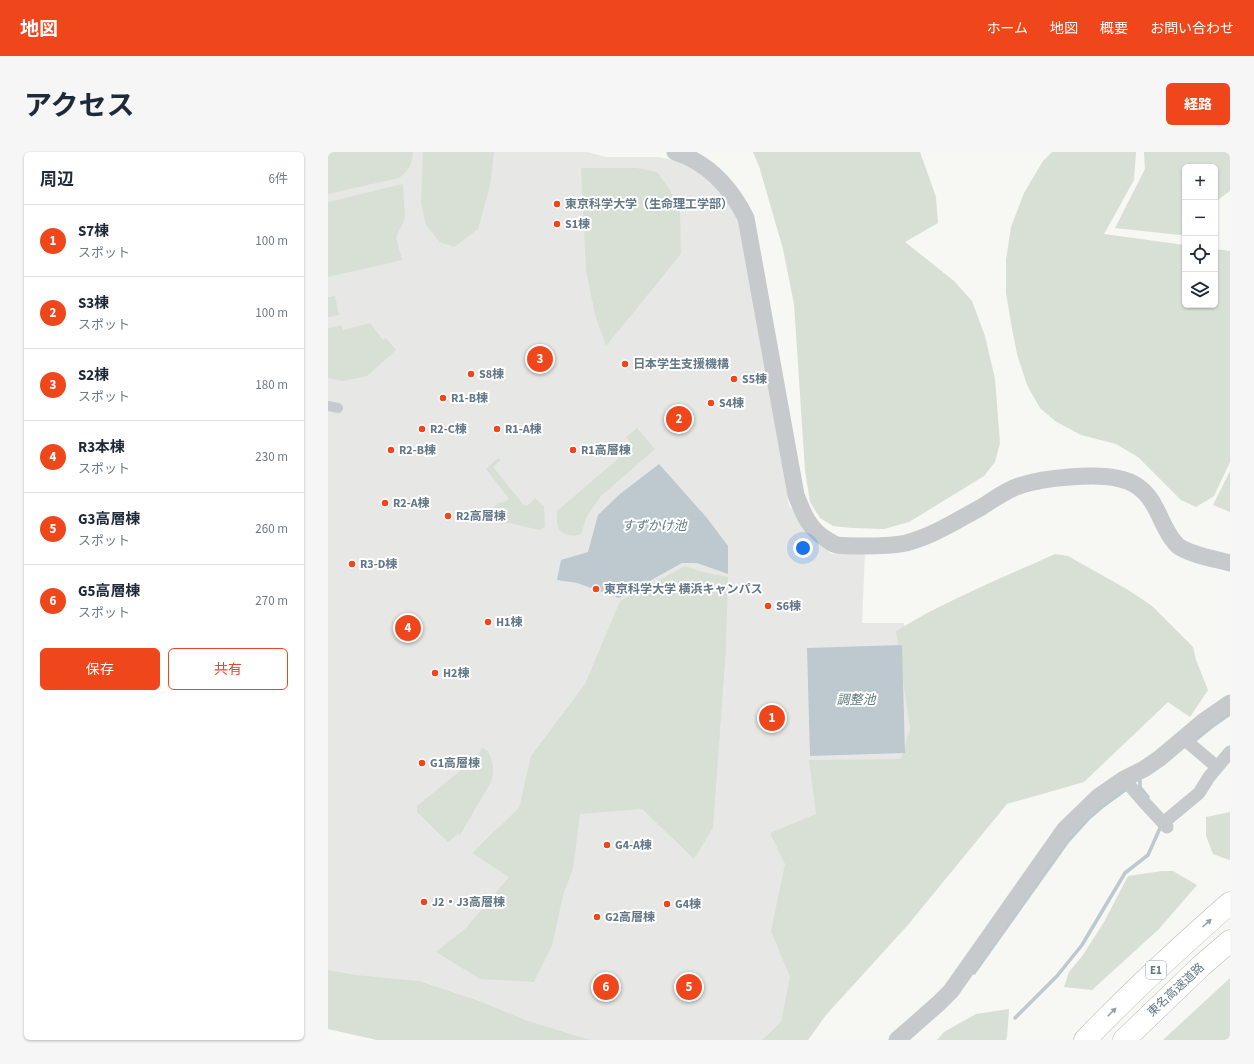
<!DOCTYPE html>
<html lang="ja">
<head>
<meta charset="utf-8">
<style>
	body { margin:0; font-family:"Source Sans 3","Noto Sans JP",sans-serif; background:#f6f6f7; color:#1f2937 }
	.controls { position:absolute; right:12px; top:12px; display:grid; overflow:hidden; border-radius:6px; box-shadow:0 1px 3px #0004 }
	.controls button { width:36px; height:36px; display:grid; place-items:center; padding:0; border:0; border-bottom:1px solid #e0e1e3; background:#fff; color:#1f2937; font:20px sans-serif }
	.you { position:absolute; left:475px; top:396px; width:14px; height:14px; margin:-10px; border:3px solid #fff; border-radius:50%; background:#1a73e8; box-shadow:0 0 0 6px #1a73e833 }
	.badge { display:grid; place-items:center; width:26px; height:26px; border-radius:50%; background:#ef471b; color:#fff; font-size:13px; font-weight:700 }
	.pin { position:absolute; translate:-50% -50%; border:2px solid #fff; box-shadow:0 1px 4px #0006 }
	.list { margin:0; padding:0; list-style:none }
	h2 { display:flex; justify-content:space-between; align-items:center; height:52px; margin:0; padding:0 16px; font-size:17px }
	h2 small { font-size:13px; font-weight:400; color:#747a83 }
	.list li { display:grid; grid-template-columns:26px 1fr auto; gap:12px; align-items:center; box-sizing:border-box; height:72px; padding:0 16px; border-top:1px solid #e0e1e3 }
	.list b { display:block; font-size:15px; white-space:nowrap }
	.list p { margin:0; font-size:13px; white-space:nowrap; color:#747a83 }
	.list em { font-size:13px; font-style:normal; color:#747a83 }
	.actions { display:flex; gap:8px; padding:12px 16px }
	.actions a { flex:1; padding:9px 0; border:1px solid #ef471b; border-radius:6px; text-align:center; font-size:14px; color:#ef471b }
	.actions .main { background:#ef471b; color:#fff }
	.icon { flex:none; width:22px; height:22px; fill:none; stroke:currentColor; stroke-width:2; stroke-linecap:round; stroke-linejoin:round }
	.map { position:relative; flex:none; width:902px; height:888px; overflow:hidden; border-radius:6px }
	header { display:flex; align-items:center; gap:24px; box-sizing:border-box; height:56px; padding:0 20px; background:#ef471b; color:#fff }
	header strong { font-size:19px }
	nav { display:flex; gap:22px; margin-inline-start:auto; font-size:14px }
	.intro { display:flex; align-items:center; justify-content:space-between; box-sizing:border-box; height:96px; padding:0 24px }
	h1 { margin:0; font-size:28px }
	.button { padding:10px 18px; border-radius:6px; background:#ef471b; color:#fff; font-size:14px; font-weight:700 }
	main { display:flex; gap:24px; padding:0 24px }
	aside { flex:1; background:#fff; border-radius:6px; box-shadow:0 1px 3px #0004 }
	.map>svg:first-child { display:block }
	.built { fill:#e7e8e6 }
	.green { fill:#d8dfd4 }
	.water { fill:#bdc9ce }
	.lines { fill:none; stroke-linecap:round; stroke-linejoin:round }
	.stream { stroke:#bdc9ce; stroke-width:3.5 }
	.motorway-casing { stroke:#b8bcbf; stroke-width:23 }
	.pedestrian { stroke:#c6cacd; stroke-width:10 }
	.minor { stroke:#c6cacd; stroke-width:13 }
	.tertiary { stroke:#c6cacd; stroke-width:17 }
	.motorway { stroke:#fff; stroke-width:22 }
	.oneway { fill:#92a0aa }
	.poi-dot { fill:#ef471b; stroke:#fff; stroke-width:1.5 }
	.labels { text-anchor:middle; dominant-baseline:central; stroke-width:4; stroke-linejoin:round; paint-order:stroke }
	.shield { fill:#fff; stroke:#92a0aa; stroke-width:1 }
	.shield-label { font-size:11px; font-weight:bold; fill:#637886 }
	.poi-label { font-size:12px; font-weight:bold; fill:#637886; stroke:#fff; text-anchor:start }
	.street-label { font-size:12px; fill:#637886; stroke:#fff }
	.water-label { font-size:13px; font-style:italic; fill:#5f7a83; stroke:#fff }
</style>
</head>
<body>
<header>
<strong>地図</strong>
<nav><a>ホーム</a><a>地図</a><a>概要</a><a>お問い合わせ</a></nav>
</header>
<div class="intro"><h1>アクセス</h1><a class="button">経路</a></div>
<main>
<aside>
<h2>周辺<small>6件</small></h2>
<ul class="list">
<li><span class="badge">1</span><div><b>S7棟</b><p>スポット</p></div><em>100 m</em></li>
<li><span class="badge">2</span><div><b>S3棟</b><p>スポット</p></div><em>100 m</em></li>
<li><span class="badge">3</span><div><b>S2棟</b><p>スポット</p></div><em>180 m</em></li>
<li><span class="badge">4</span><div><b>R3本棟</b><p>スポット</p></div><em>230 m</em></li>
<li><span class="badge">5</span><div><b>G3高層棟</b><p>スポット</p></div><em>260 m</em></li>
<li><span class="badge">6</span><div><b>G5高層棟</b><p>スポット</p></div><em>270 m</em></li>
</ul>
<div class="actions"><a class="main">保存</a><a>共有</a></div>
</aside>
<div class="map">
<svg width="902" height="888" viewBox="0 0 902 888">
	<rect width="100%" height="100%" fill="#f7f7f3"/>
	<!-- built -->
	<path class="built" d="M 0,0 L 259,0 L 278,5 L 331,5 L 349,9 L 378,24 L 404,52 L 410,68 L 434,184 L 461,354 L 503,402 L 537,400 L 534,471 L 576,471 L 576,508 L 585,614 L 496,824 L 450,888 L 248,888 L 0,824 Z"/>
	<!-- green -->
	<path class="green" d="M 0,0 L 85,0 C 84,12 81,19 71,26 L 0,42 Z
		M 95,0 L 166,0 L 162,34 L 150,77 L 126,95 L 112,90 L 98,73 L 93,51 Z
		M 425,0 L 592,0 L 608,45 L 610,71 L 577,90 L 626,129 L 644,149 L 657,184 L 667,227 L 672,291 L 667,310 L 656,324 L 581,370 L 556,377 L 524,376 L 505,374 L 492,366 L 482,350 L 477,318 L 466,152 L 455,97 L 431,14 Z
		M 724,0 L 808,0 L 806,28 L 776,82 L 857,93 L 857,153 L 887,153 L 887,97 L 902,99 L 902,310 L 886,344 L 868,355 L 853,348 L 810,305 L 788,292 L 753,283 L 727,269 L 712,256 L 699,233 L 689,202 L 683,171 L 678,141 L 678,108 L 683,75 L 696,41 L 715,9 Z
		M 816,0 L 902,0 L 902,39 L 887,50 L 887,15 L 857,15 L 857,82 L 852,83 L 787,76 L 817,17 Z
		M 253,16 L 309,16 L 329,20 L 342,38 L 352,58 L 353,102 L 278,194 L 267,163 L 258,118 Z
		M 75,32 L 77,66 L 68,86 L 74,108 L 0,125 L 0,50 Z
		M 7,144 L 11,163 L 0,165 L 0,145 Z
		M 42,171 L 55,188 L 58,186 L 68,198 L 39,224 L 16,229 L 0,226 L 0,176 L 13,173 L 15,178 Z
		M 309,276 L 327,297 L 273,344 L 259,364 L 253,382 C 247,384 245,384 240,383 C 227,380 229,369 229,359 L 305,294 L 298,285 Z
		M 170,306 L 173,308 L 165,315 L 195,352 L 199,354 L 207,346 L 216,354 L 217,375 L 211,378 L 182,371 L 172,372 L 169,368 L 176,361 L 174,357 L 171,357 L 165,360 L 163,358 L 170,351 L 175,350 L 181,347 L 158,317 Z
		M 902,319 L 902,360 L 885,353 Z
		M 727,402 L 740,404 L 802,439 L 824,454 L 865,495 L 868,508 L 880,538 L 862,565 L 840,550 L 756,630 L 679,652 L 579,774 L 498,863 L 480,888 L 434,888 L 453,870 L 462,825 L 443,779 L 457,712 L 442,681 L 488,662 L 481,608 L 573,607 L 582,577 L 568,479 C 618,448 674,426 727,402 Z
		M 357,414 L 374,420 L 400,425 L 398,496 L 385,676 L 366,707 L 314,657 L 252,662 L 245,717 L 235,743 L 224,794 L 206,830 L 152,827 L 108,800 L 137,777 L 181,725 L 144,701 L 191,656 L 203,604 L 257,532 L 292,449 Z
		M 154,596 L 159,598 C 165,608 167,618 163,630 L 132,683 L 130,682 L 120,690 L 89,660 L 89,654 L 149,605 Z
		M 902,660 L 902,708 L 901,708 L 885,702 L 878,684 L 878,665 Z
		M 834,719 L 845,719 L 869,733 L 831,777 L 764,838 L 736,835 L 741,820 L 755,803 L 776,770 L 800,724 Z
		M 0,818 L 27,823 L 91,829 L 151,849 L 200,869 L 262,888 L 49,888 L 0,877 Z
		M 902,826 L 902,888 L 835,888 L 836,887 Z
		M 681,857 L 679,885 L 678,888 L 609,888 L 616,880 L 648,862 Z"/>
	<!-- water -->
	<path class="water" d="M 331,312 L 379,366 L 400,394 L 400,422 L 369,411 L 354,411 L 291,446 L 249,431 L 229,428 L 233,408 L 260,400 L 270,363 L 292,342 Z
		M 574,493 L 577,601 L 482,604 L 479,496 Z"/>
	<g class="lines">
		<!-- stream -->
		<path class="stream" d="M 865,590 L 886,573 L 902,562
			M 812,628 L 812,635 L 820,645
			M 646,821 L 740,689 L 760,667 L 775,654 L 797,638
			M 687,866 L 729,824 L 754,793 L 797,721 L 820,703 L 832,676"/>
		<!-- motorway casing -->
		<g class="motorway-casing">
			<path id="motorway" d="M 757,888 C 803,840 852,795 902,751
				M 796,888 L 873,814 L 902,789"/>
		</g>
		<!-- pedestrian -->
		<path class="pedestrian" d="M 0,254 L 10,256"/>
		<!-- minor -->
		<path class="minor" d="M 856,587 L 889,615
			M 796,627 L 815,649 L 839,675
			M 835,671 L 871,641 L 881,625 L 902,600"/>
		<!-- tertiary -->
		<path class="tertiary" d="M 347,0 C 381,11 403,36 418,66 L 468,343 C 475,361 481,377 498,387 C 501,389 505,392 509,393 C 516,394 525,394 533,394 C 548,394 563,394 578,391 C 605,384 628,369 652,356 C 665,348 679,337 694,333 C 716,326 766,321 788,326 C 806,329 819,339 827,355 C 831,362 834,370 838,377 C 841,383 845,389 850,394 C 863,403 887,407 902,411
			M 569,888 L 611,851 L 623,839 L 737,677 L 770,645 L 796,627 L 816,617 L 832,606 L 876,569 L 902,551"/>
		<!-- motorway -->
		<use href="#motorway" class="motorway"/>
	</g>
	<!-- one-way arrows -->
	<defs><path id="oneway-solid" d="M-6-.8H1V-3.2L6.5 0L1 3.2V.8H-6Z"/></defs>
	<g class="oneway">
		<use href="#oneway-solid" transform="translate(879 771) rotate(-42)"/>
		<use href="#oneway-solid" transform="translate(784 860) rotate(-45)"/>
	</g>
	<!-- markers -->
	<g class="poi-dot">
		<circle cx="229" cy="52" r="4"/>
		<circle cx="229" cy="72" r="4"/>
		<circle cx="297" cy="212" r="4"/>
		<circle cx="143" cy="222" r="4"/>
		<circle cx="406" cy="227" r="4"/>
		<circle cx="115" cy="246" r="4"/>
		<circle cx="383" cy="251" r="4"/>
		<circle cx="94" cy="277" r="4"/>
		<circle cx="169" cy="277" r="4"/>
		<circle cx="63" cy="298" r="4"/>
		<circle cx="245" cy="298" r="4"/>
		<circle cx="57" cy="351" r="4"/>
		<circle cx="120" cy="364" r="4"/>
		<circle cx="24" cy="412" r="4"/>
		<circle cx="268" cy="437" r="4"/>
		<circle cx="440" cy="454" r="4"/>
		<circle cx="160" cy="470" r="4"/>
		<circle cx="107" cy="521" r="4"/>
		<circle cx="94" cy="611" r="4"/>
		<circle cx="279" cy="693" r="4"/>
		<circle cx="96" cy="750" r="4"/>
		<circle cx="339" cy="752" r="4"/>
		<circle cx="269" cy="765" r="4"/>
	</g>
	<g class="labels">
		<!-- shield labels -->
		<rect class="shield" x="818" y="809" width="20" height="18" rx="3"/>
		<g class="shield-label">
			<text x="828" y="818">E1</text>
		</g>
		<!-- poi labels -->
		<g class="poi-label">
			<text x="237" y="52">東京科学大学（生命理工学部）</text>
			<text x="237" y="72">S1棟</text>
			<text x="305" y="212">日本学生支援機構</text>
			<text x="151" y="222">S8棟</text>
			<text x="414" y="227">S5棟</text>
			<text x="123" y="246">R1-B棟</text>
			<text x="391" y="251">S4棟</text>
			<text x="102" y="277">R2-C棟</text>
			<text x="177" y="277">R1-A棟</text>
			<text x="71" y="298">R2-B棟</text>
			<text x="253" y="298">R1高層棟</text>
			<text x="65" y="351">R2-A棟</text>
			<text x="128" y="364">R2高層棟</text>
			<text x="32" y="412">R3-D棟</text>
			<text x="276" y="437">東京科学大学 横浜キャンパス</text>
			<text x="448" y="454">S6棟</text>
			<text x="168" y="470">H1棟</text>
			<text x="115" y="521">H2棟</text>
			<text x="102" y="611">G1高層棟</text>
			<text x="287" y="693">G4-A棟</text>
			<text x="104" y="750">J2・J3高層棟</text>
			<text x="347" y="752">G4棟</text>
			<text x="277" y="765">G2高層棟</text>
		</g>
		<!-- street labels -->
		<g class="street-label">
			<text transform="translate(848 838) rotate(-43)">東名高速道路</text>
		</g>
		<!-- water labels -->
		<g class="water-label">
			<text x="326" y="374">すずかけ池</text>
			<text x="528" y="548">調整池</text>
		</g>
	</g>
</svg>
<div class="controls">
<button>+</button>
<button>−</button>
<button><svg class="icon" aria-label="locate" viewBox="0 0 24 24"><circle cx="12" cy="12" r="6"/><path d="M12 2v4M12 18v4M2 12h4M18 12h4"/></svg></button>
<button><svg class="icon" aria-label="layers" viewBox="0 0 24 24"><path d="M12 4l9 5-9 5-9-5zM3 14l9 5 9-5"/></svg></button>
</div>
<div class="you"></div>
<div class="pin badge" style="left:444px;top:566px">1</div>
<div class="pin badge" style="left:351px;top:267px">2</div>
<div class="pin badge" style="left:212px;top:207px">3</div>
<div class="pin badge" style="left:80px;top:476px">4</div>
<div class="pin badge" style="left:361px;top:835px">5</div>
<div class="pin badge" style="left:278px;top:835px">6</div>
</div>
</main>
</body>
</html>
